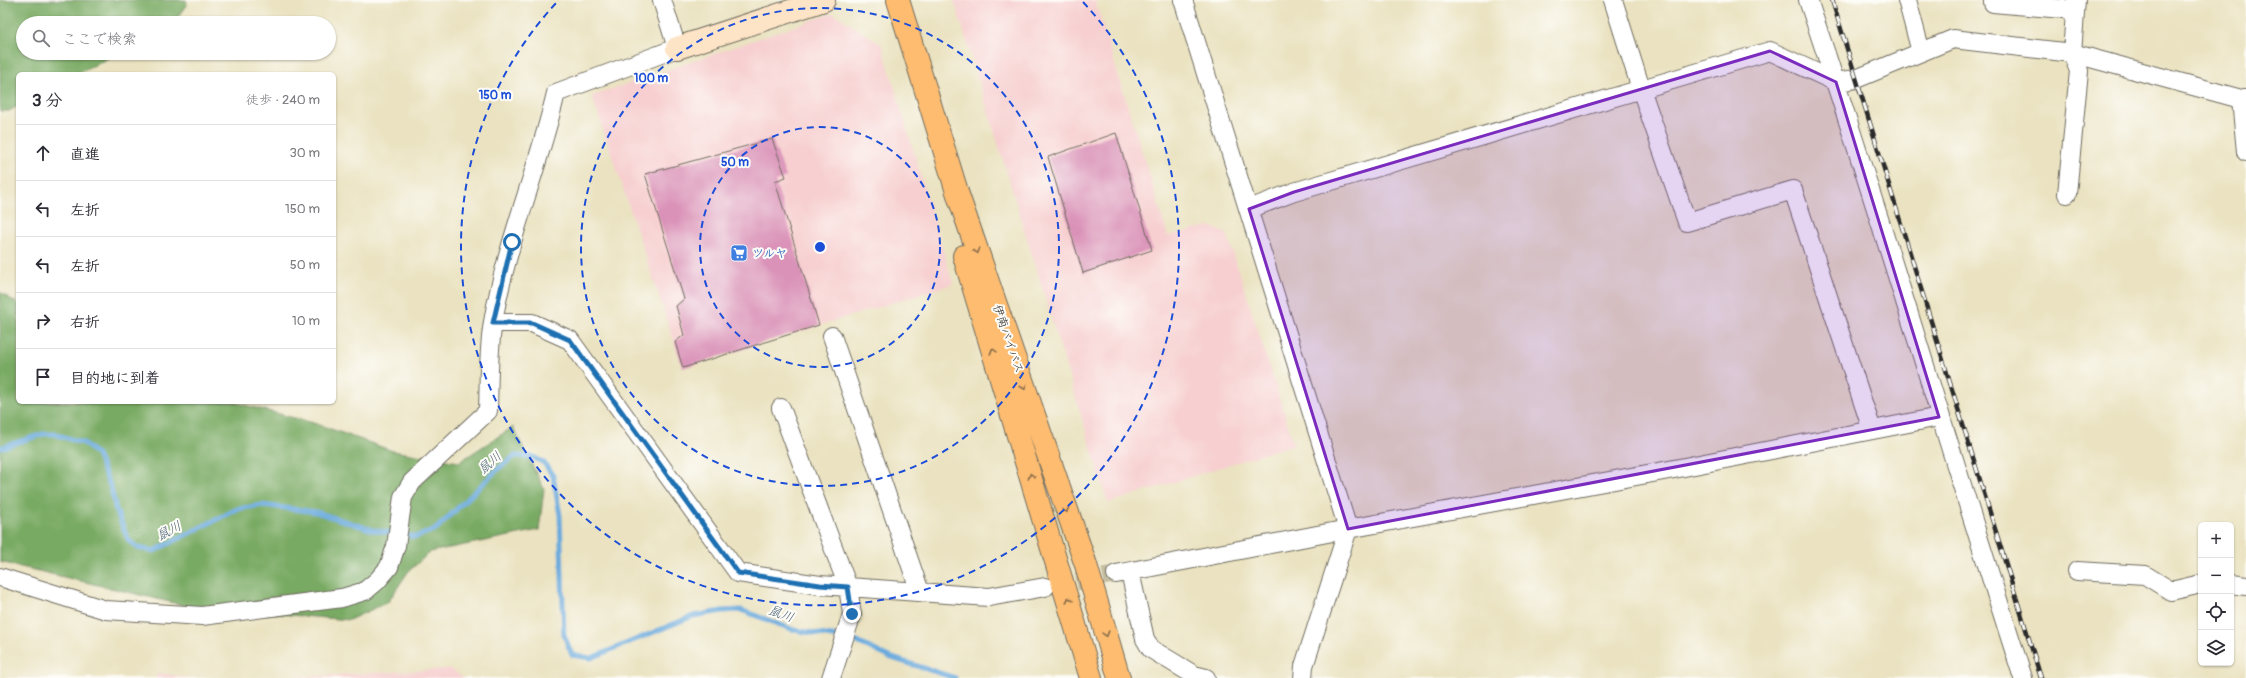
<!DOCTYPE html>
<html lang="ja">
<head>
<meta charset="utf-8">
<style>
	body { margin:0; font-family:Pangolin,"Klee One",sans-serif; background:#f7f7f7; color:#2b2b33 }
	.controls { position:absolute; right:12px; bottom:12px; display:grid; overflow:hidden; border-radius:6px; box-shadow:0 1px 3px #0004 }
	.controls button { width:36px; height:36px; display:grid; place-items:center; padding:0; border:0; border-bottom:1px solid #e1e1e2; background:#fff; color:#2b2b33; font:20px sans-serif }
	.stop { position:absolute; width:12px; height:12px; margin:-9px; border:3px solid #1f6fb2; border-radius:50%; background:#fff }
	.stop.end { background:#1f6fb2; border-color:#fff; box-shadow:0 1px 4px #0008 }
	.list { margin:0; padding:0; list-style:none }
	h2 { display:flex; justify-content:space-between; align-items:center; height:52px; margin:0; padding:0 16px; font-size:17px }
	h2 small { font-size:13px; font-weight:400; color:#7c7c81 }
	.list li { display:grid; grid-template-columns:26px 1fr auto; gap:12px; align-items:center; box-sizing:border-box; height:56px; padding:0 16px; border-top:1px solid #e1e1e2 }
	.list b { display:block; font-size:15px; white-space:nowrap }
	.list em { font-size:13px; font-style:normal; color:#7c7c81 }
	.icon { flex:none; width:22px; height:22px; fill:none; stroke:currentColor; stroke-width:2; stroke-linecap:round; stroke-linejoin:round }
	.map { position:relative; flex:none; width:2246px; height:678px; overflow:hidden }
	.search { position:absolute; background:#fff; box-shadow:0 1px 3px #0004; left:16px; top:16px; width:320px; height:44px; display:flex; align-items:center; gap:10px; box-sizing:border-box; padding:0 14px; border-radius:22px; color:#7c7c81; font-size:15px }
	.panel { position:absolute; background:#fff; box-shadow:0 1px 3px #0004; left:16px; top:72px; width:320px; height:332px; border-radius:6px }
	.map>svg:first-child { display:block }
	.built { fill:#f7cfd0 }
	.forest { fill:#79aa64; stroke:#526a48 }
	.lines { fill:none; stroke-linecap:round; stroke-linejoin:round }
	.stream { stroke:#6aaadd; stroke-width:5 }
	.building { fill:#da92b8 }
	.street-tunnel { stroke:#c4bda2; stroke-width:18; stroke-dasharray:18 9; stroke-linecap:butt }
	.street-casing { stroke:#6e6b5f; stroke-width:20 }
	.secondary-casing { stroke:#6e6b5f; stroke-width:24 }
	.highway-casing { stroke:#6e6b5f; stroke-width:24 }
	.street { stroke:#fff; stroke-width:18 }
	.secondary { stroke:#fee4c6; stroke-width:22 }
	.highway { stroke:#fdbc70; stroke-width:22 }
	.rail-casing { stroke:#2b2b2b; stroke-width:4.5 }
	.rail { stroke:#fdfcf7; stroke-width:3; stroke-dasharray:9; stroke-linecap:butt }
	.oneway { stroke:#8a6c4a }
	.route { stroke:#1f6fb2; stroke-width:5 }
	.marked { fill:#7b2cbf; fill-opacity:0.2; stroke:#7b2cbf; stroke-width:3; stroke-linejoin:round }
	.ring { fill:none; stroke:#1d4ed8; stroke-width:2; stroke-dasharray:7 5 }
	.labels { text-anchor:middle; dominant-baseline:central; stroke-width:4; stroke-linejoin:round; paint-order:stroke }
	.shop-label { font-size:12px; font-weight:bold; fill:#366cbe; stroke:#fdfcf7; text-anchor:start }
	.street-label { font-size:12px; fill:#2b2b2b; stroke:#fdfcf7 }
	.water-label { font-size:13px; font-style:italic; fill:#445e72; stroke:#fdfcf7 }
	.centre { fill:#1d4ed8; stroke:#fdfcf7; stroke-width:2 }
	.ring-label { font-size:12px; text-anchor:middle; font-weight:bold; fill:#1d4ed8; stroke:#fdfcf7; stroke-width:4; stroke-linejoin:round; paint-order:stroke }
</style>
</head>
<body>
<div class="map">
<svg width="2246" height="678" viewBox="0 0 2246 678">
	<rect width="100%" height="100%" fill="#fdfcf7"/>
	<filter id="ink" filterUnits="userSpaceOnUse"><feTurbulence type="fractalNoise" baseFrequency=".025" numOctaves="2"/><feDisplacementMap in="SourceGraphic" scale="8" xChannelSelector="R" yChannelSelector="G"/><feConvolveMatrix kernelMatrix="1 2 1 2 8 2 1 2 1" color-interpolation-filters="sRGB"/></filter>
	<filter id="wash" filterUnits="userSpaceOnUse"><feTurbulence type="fractalNoise" baseFrequency=".012" numOctaves="4" result="noise"/><feDisplacementMap in="SourceGraphic" scale="16" xChannelSelector="R" yChannelSelector="G"/><feGaussianBlur stdDeviation="0.9" result="paint"/><feColorMatrix in="noise" values="0 0 0 0 0 0 0 0 0 0 0 0 0 0 0 0 0 1.4 0 .05"/><feComposite in="paint" operator="in"/></filter>
	<g filter="url(#wash)">
		<rect width="100%" height="100%" fill="#eae2c0"/>
		<!-- built -->
		<path class="built" d="M 954,0 L 1095,0 L 1168,236 L 1209,226 L 1227,234 L 1294,444 L 1108,503 Z
			M 833,13 L 882,45 L 953,284 L 683,368 L 592,96 Z
			M 451,669 L 463,678 L 278,678 Z
			M 157,673 L 191,678 L 156,678 Z"/>
		<!-- forest -->
		<path class="forest" d="M 0,0 L 186,0 L 187,4 L 173,23 L 23,23 L 23,53 L 118,53 L 78,74 L 18,74 L 18,106 L 9,111 L 0,111 Z
			M 0,292 L 18,304 L 18,402 L 233,402 L 314,423 L 393,451 L 459,462 L 513,427 L 544,489 L 539,530 L 430,552 L 408,572 L 388,602 L 349,620 L 187,606 L 0,562 Z"/>
		<g class="lines">
			<!-- stream -->
			<path class="stream" d="M 0,448 L 43,434 L 54,434 L 84,443 L 97,455 L 111,488 L 116,510 L 129,541 L 138,548 L 154,551 L 237,509 L 262,505 L 316,512 L 373,530 L 416,537 L 436,529 L 499,468 L 515,456 L 533,457 L 544,463 L 553,476 L 560,515 L 564,635 L 572,655 L 591,658 L 693,616 L 722,611 L 741,610 L 794,630 L 851,639 L 889,657 L 955,678"/>
		</g>
		<g id="blocks">
			<!-- building -->
			<path class="building" d="M 1116,133 L 1152,250 L 1083,273 L 1048,157 Z
				M 772,139 L 786,177 L 775,181 L 819,325 L 683,368 L 675,342 L 684,335 L 676,306 L 684,299 L 645,174 Z"/>
		</g>
	</g>
	<g filter="url(#ink)">
		<use href="#blocks" fill-opacity="0" stroke="#6e6b5f" stroke-width="1"/>
		<g class="lines">
			<!-- street-tunnel -->
			<path class="street-tunnel" d="M 1050,586 L 1116,574"/>
			<!-- street casing -->
			<g class="street-casing">
				<path id="street" d="M 1613,0 L 1641,89 L 1687,222 L 1793,190 L 1872,430
					M 1808,0 C 1884,224 1950,453 2023,678
					M 1907,0 L 1921,52
					M 1993,0 L 1993,3 L 2075,10
					M 2241,99 L 2246,152
					M 2067,194 L 2079,71 L 2072,53 L 2076,0
					M 1249,209 L 1294,192 L 1770,51 L 1836,82 L 1856,79 L 1953,39 L 2072,53 L 2241,99 L 2246,99
					M 493,323 L 532,323 L 570,340 L 738,573 L 820,585 L 989,597 L 1045,587
					M 832,336 L 920,592
					M 781,408 L 848,587 L 852,614 L 831,678
					M 2077,571 L 2145,575 L 2171,591 L 2201,584
					M 1130,572 L 1145,639 L 1151,649 L 1194,675 L 1206,678
					M 1116,574 L 1348,529 L 1183,0
					M 0,577 L 106,610 L 202,616 L 342,598 L 365,591 L 377,581 L 389,567 L 396,546 L 403,497 L 412,482 L 488,411 C 489,382 488,351 493,322 C 506,244 538,170 556,93 L 677,48 L 662,0
					M 2231,584 L 2246,586
					M 1303,678 L 1304,666 L 1348,529 L 1669,470 L 1939,417"/>
			</g>
			<!-- secondary casing -->
			<g class="secondary-casing">
				<path id="secondary" d="M 677,48 L 824,0"/>
			</g>
			<!-- highway casing -->
			<g class="highway-casing">
				<path id="highway" d="M 898,0 L 958,195 L 1086,565 L 1119,678
					M 964,256 L 1091,678"/>
			</g>
			<!-- street -->
			<use href="#street" class="street"/>
			<!-- secondary -->
			<use href="#secondary" class="secondary"/>
			<!-- highway -->
			<use href="#highway" class="highway"/>
			<!-- rail casing -->
			<g class="rail-casing">
				<path id="rail" d="M 1832,0 L 2041,678"/>
			</g>
			<!-- rail -->
			<use href="#rail" class="rail"/>
		</g>
		<!-- one-way arrows -->
		<defs><path id="oneway-chevron" d="M-2-3.5L2.5 0L-2 3.5" fill="none" stroke-width="1.6" stroke-linecap="round" stroke-linejoin="round"/></defs>
		<g class="oneway">
			<use href="#oneway-chevron" transform="translate(977 251) rotate(71)"/>
			<use href="#oneway-chevron" transform="translate(993 351) rotate(-107)"/>
			<use href="#oneway-chevron" transform="translate(1024 387) rotate(71)"/>
			<use href="#oneway-chevron" transform="translate(1031 476) rotate(-107)"/>
			<use href="#oneway-chevron" transform="translate(1066 510) rotate(71)"/>
			<use href="#oneway-chevron" transform="translate(1069 600) rotate(-106)"/>
			<use href="#oneway-chevron" transform="translate(1106 634) rotate(74)"/>
		</g>
	</g>
	<g class="lines" filter="url(#ink)">
		<!-- route -->
		<path class="route" d="M 512,242 L 493,323 L 532,323 L 570,340 L 738,573 L 820,585 L 848,587 L 852,614"/>
	</g>
	<!-- marked area -->
	<path class="marked" d="M 1770,51 L 1836,82 L 1939,417 L 1348,529 L 1249,209 L 1294,192 Z"/>
	<!-- distance rings -->
	<g class="ring">
		<circle cx="820" cy="247" r="120"/>
		<circle cx="820" cy="247" r="239"/>
		<path d="M1083 2A359 359 0 1 1 557 2"/>
	</g>
	<!-- icons -->
	<defs>
		<g id="supermarket-square" transform="scale(0.9)"><rect x="-9" y="-9" width="18" height="18" rx="4" fill="#3f7fe0" stroke="#fdfcf7"/><path d="M-6-5.5h2.5l.6 2H6L4.5 2H-2.5L-4.4-4H-6ZM-1.5 3.2a1.3 1.3 0 1 0 .1 0ZM3 3.2a1.3 1.3 0 1 0 .1 0Z" fill="#fff"/></g>
	</defs>
	<g fill-rule="evenodd">
		<use href="#supermarket-square" x="739" y="253"/>
	</g>
	<g class="labels">
		<!-- shop labels -->
		<g class="shop-label">
			<text x="752" y="253">ツルヤ</text>
		</g>
		<!-- street labels -->
		<g class="street-label">
			<text transform="translate(1008 339) rotate(71)">伊南バイパス</text>
		</g>
		<!-- water labels -->
		<g class="water-label">
			<text transform="translate(490 463) rotate(-41)">鼠川</text>
			<text transform="translate(169 531) rotate(-27)">鼠川</text>
			<text transform="translate(781 614) rotate(20)">鼠川</text>
		</g>
	</g>
	<circle cx="820" cy="247" r="6" class="centre"/>
	<g class="ring-label">
		<text x="651" y="82">100 m</text>
		<text x="495" y="99">150 m</text>
		<text x="735" y="166">50 m</text>
	</g>
</svg>
<div class="controls">
<button>+</button>
<button>−</button>
<button><svg class="icon" aria-label="locate" viewBox="0 0 24 24"><circle cx="12" cy="12" r="6"/><path d="M12 2v4M12 18v4M2 12h4M18 12h4"/></svg></button>
<button><svg class="icon" aria-label="layers" viewBox="0 0 24 24"><path d="M12 4l9 5-9 5-9-5zM3 14l9 5 9-5"/></svg></button>
</div>
<div class="stop" style="left:512px;top:242px"></div>
<div class="stop end" style="left:852px;top:614px"></div>
<div class="search"><svg class="icon" aria-label="search" viewBox="0 0 24 24"><circle cx="10" cy="10" r="6"/><path d="M15 15l6 6"/></svg>ここで検索</div>
<section class="panel">
<h2>3 分<small>徒歩 · 240 m</small></h2>
<ul class="list">
<li><svg class="icon" aria-label="ahead" viewBox="0 0 24 24"><path d="M12 20V5M6 11l6-6 6 6"/></svg><div><b>直進</b></div><em>30 m</em></li>
<li><svg class="icon" aria-label="left" viewBox="0 0 24 24"><path d="M17 20v-9H6M10 6l-5 5 5 5"/></svg><div><b>左折</b></div><em>150 m</em></li>
<li><svg class="icon" aria-label="left" viewBox="0 0 24 24"><path d="M17 20v-9H6M10 6l-5 5 5 5"/></svg><div><b>左折</b></div><em>50 m</em></li>
<li><svg class="icon" aria-label="right" viewBox="0 0 24 24"><path d="M7 20v-9h11M14 6l5 5-5 5"/></svg><div><b>右折</b></div><em>10 m</em></li>
<li><svg class="icon" aria-label="arrive" viewBox="0 0 24 24"><path d="M6 21V4h12l-3 4 3 4H6"/></svg><div><b>目的地に到着</b></div></li>
</ul>
</section>
</div>
</body>
</html>
